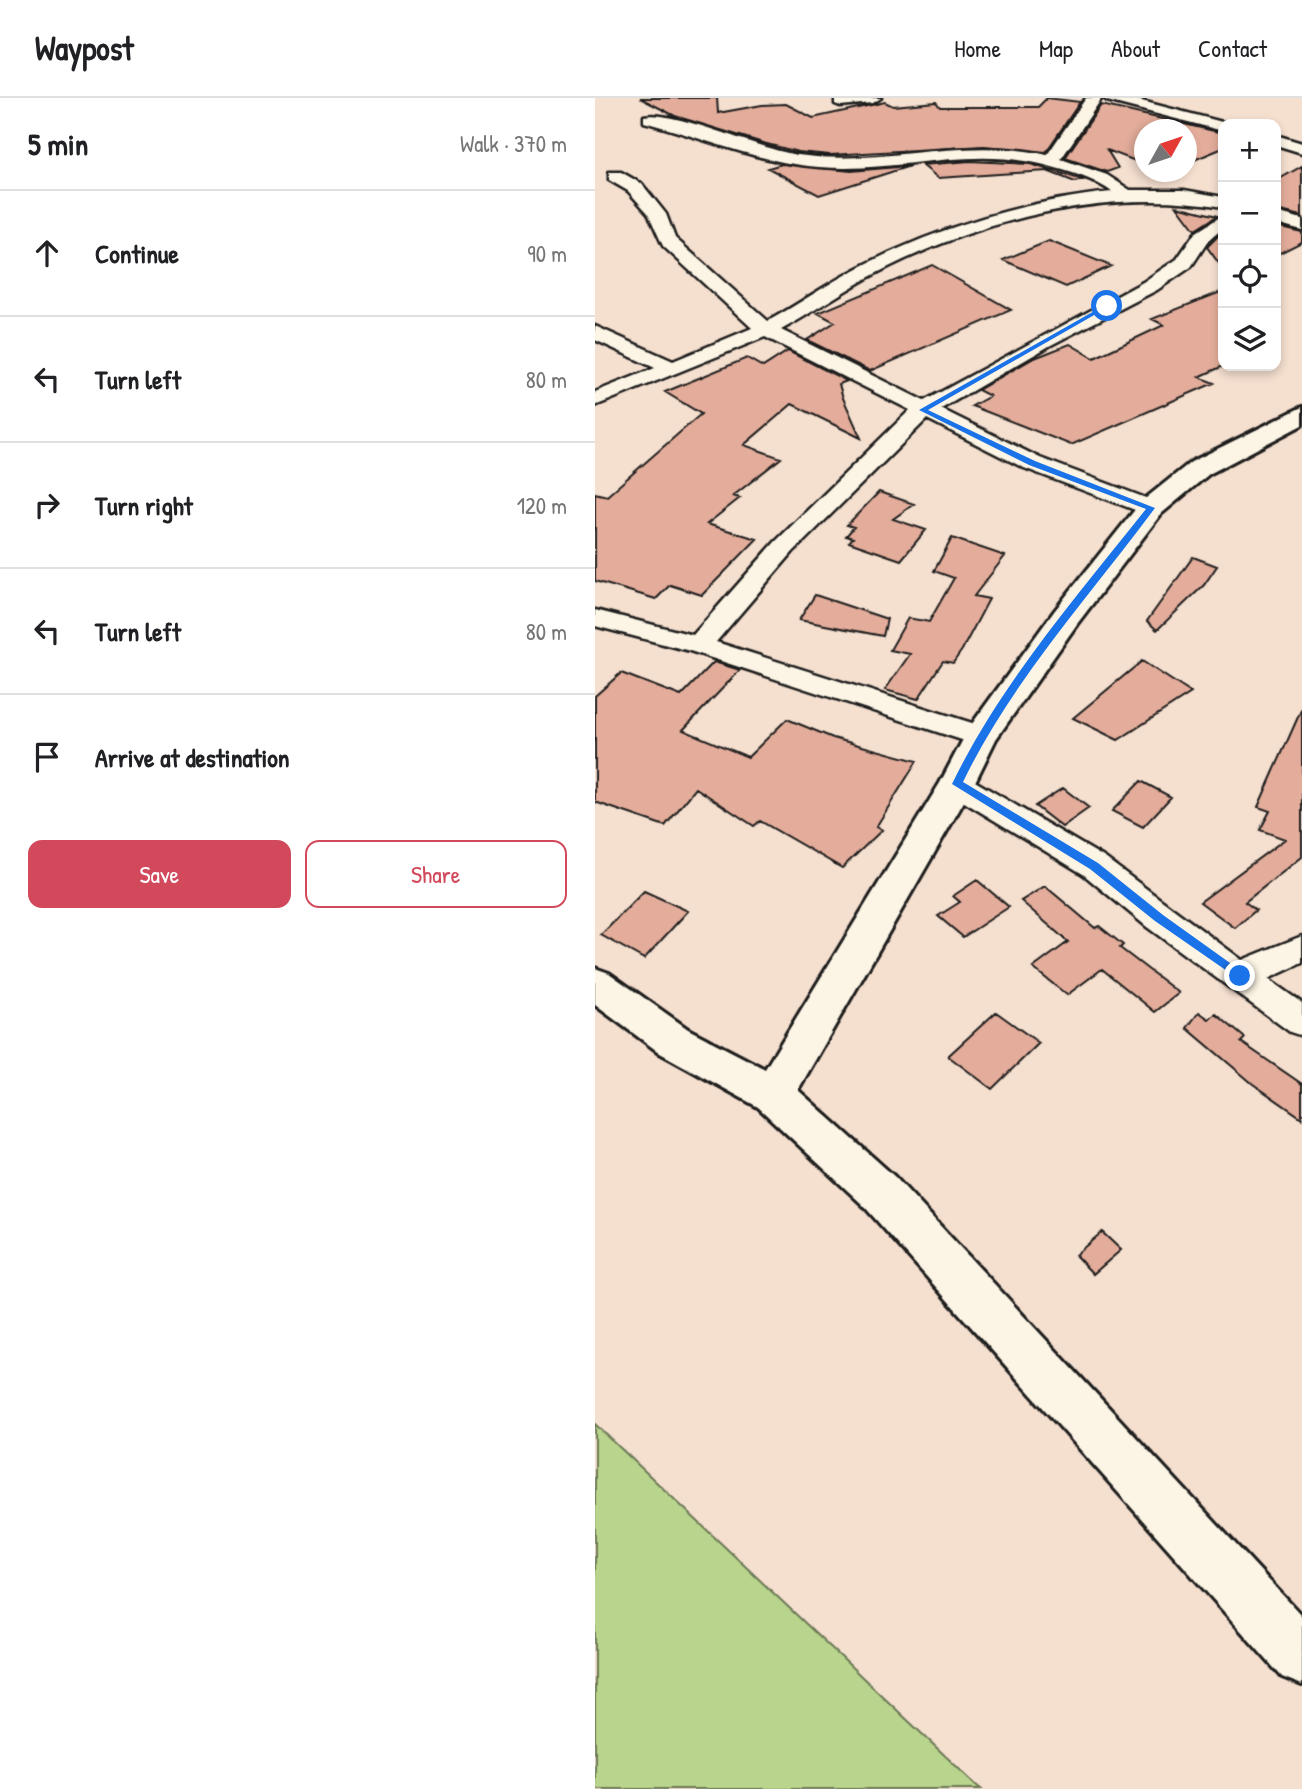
<!DOCTYPE html>
<html lang="en">
<head>
<meta charset="utf-8">
<style>
	body { margin:0; font-family:"Patrick Hand",sans-serif; background:#f2f2f2; color:#202124 }
	.controls { position:absolute; right:21px; top:21px; display:grid; overflow:hidden; border-radius:14px; box-shadow:0 4px 10px #0003 }
	.controls button { width:63px; height:63px; display:grid; place-items:center; padding:0; border:0; border-bottom:2px solid #e0e0e0; background:#fff; color:#202124; font:35px sans-serif }
	.compass { position:absolute; left:539px; top:21px; width:63px; height:63px; border-radius:50%; background:#fff; box-shadow:0 4px 10px #0003; rotate:50deg }
	.stop { position:absolute; width:21px; height:21px; margin:-16px; border:5px solid #1a73e8; border-radius:50%; background:#fff }
	.stop.end { background:#1a73e8; border-color:#fff; box-shadow:0 2px 7px #0008 }
	.list { margin:0; padding:0; list-style:none }
	h2 { display:flex; justify-content:space-between; align-items:center; height:91px; margin:0; padding:0 28px; font-size:30px }
	h2 small { font-size:23px; font-weight:400; color:#757577 }
	.list li { display:grid; grid-template-columns:46px 1fr auto; gap:21px; align-items:center; box-sizing:border-box; height:126px; padding:0 28px; border-top:2px solid #e0e0e0 }
	.list b { display:block; font-size:26px; white-space:nowrap }
	.list em { font-size:23px; font-style:normal; color:#757577 }
	.actions { display:flex; gap:14px; padding:21px 28px }
	.actions a { flex:1; padding:16px 0; border:2px solid #d1495b; border-radius:14px; text-align:center; font-size:24px; color:#d1495b }
	.actions .main { background:#d1495b; color:#fff }
	.icon { flex:none; width:38px; height:38px; fill:none; stroke:currentColor; stroke-width:2; stroke-linecap:round; stroke-linejoin:round }
	.map { position:relative; flex:none; width:707px; height:1691px; overflow:hidden }
	header { display:flex; align-items:center; gap:42px; box-sizing:border-box; height:98px; padding:0 35px; background:#fff; border-bottom:2px solid #e0e0e0 }
	header strong { font-size:33px }
	nav { display:flex; gap:38px; margin-inline-start:auto; font-size:24px }
	main { display:flex }
	aside { flex:1; background:#fff }
	.map>svg:first-child { display:block }
	.green { fill:#b9d58d; stroke:#6a7854; stroke-width:2 }
	.building { fill:#e4ad9b; stroke:#1c1c1c; stroke-width:2 }
	.lines { fill:none; stroke-linecap:round; stroke-linejoin:round }
	.street-casing { stroke:#1c1c1c; stroke-width:5 }
	.secondary-casing { stroke:#1c1c1c; stroke-width:6 }
	.street { fill:#fcf5e5; fill-rule:evenodd }
	.secondary { fill:#fcf5e5; fill-rule:evenodd }
	.route { fill:#1a73e8 }
</style>
</head>
<body>
<header>
<strong>Waypost</strong>
<nav><a>Home</a><a>Map</a><a>About</a><a>Contact</a></nav>
</header>
<main>
<aside>
<h2>5 min<small>Walk · 370 m</small></h2>
<ul class="list">
<li><svg class="icon" aria-label="ahead" viewBox="0 0 24 24"><path d="M12 20V5M6 11l6-6 6 6"/></svg><div><b>Continue</b></div><em>90 m</em></li>
<li><svg class="icon" aria-label="left" viewBox="0 0 24 24"><path d="M17 20v-9H6M10 6l-5 5 5 5"/></svg><div><b>Turn left</b></div><em>80 m</em></li>
<li><svg class="icon" aria-label="right" viewBox="0 0 24 24"><path d="M7 20v-9h11M14 6l5 5-5 5"/></svg><div><b>Turn right</b></div><em>120 m</em></li>
<li><svg class="icon" aria-label="left" viewBox="0 0 24 24"><path d="M17 20v-9H6M10 6l-5 5 5 5"/></svg><div><b>Turn left</b></div><em>80 m</em></li>
<li><svg class="icon" aria-label="arrive" viewBox="0 0 24 24"><path d="M6 21V4h12l-3 4 3 4H6"/></svg><div><b>Arrive at destination</b></div></li>
</ul>
<div class="actions"><a class="main">Save</a><a>Share</a></div>
</aside>
<div class="map">
<svg width="707" height="1691" viewBox="0 0 707 1691">
	<rect width="100%" height="100%" fill="#f5dfcf"/>
	<filter id="ink" filterUnits="userSpaceOnUse"><feTurbulence type="fractalNoise" baseFrequency=".0143" numOctaves="2"/><feDisplacementMap in="SourceGraphic" scale="14" xChannelSelector="R" yChannelSelector="G"/><feConvolveMatrix kernelMatrix="1 2 1 2 8 2 1 2 1" color-interpolation-filters="sRGB"/></filter>
	<g filter="url(#ink)">
		<!-- green -->
		<path class="green" d="M 0,1326 L 381,1687 L 386,1691 L 0,1691 Z"/>
		<!-- building -->
		<path class="building" d="M 45,0 L 122,0 L 123,15 L 167,7 L 191,6 L 218,20 L 290,4 L 298,8 L 341,4 L 345,9 L 443,9 L 452,0 L 485,4 L 451,54 L 389,48 L 235,57 L 203,54 L 168,45 L 80,18 Z
			M 506,7 L 628,35 L 628,50 L 592,65 L 592,32 L 550,32 L 550,62 L 543,64 L 512,52 L 523,70 L 512,74 L 470,60 Z
			M 375,63 L 435,66 L 488,82 L 480,84 L 452,73 L 343,80 L 327,67 Z
			M 187,66 L 256,73 L 315,68 L 224,97 L 173,70 Z
			M 707,68 L 707,118 L 681,112 L 681,83 Z
			M 582,108 L 622,118 L 600,132 Z
			M 681,128 L 707,134 L 707,144 L 681,157 Z
			M 628,133 L 628,171 L 612,149 Z
			M 454,143 L 516,168 L 471,189 L 408,162 Z
			M 337,167 L 416,212 L 275,273 L 212,242 L 240,224 L 223,215 Z
			M 628,193 L 628,268 L 604,279 L 619,285 L 476,347 L 377,308 L 395,298 L 383,292 L 437,261 L 475,246 L 499,260 L 569,227 L 557,221 Z
			M 193,253 L 252,283 L 244,286 L 248,300 L 266,340 L 197,306 L 149,347 L 186,360 L 138,398 L 145,400 L 112,426 L 162,441 L 107,497 L 75,487 L 61,501 L 0,483 L 0,395 L 12,398 L 106,316 L 70,294 L 152,260 L 168,269 Z
			M 284,394 L 319,406 L 298,421 L 331,432 L 306,462 L 254,444 L 258,440 L 251,438 L 259,429 L 252,427 Z
			M 357,440 L 410,458 L 379,498 L 394,501 L 367,552 L 358,565 L 348,563 L 323,601 L 290,592 L 315,556 L 295,552 L 313,520 L 334,524 L 359,480 L 339,473 Z
			M 598,459 L 622,468 L 609,487 L 562,532 L 552,523 Z
			M 220,497 L 292,521 L 288,538 L 204,522 Z
			M 547,563 L 596,595 L 523,642 L 478,620 Z
			M 119,564 L 145,572 L 88,632 L 153,659 L 192,621 L 238,640 L 322,663 L 281,729 L 287,732 L 247,770 L 165,723 L 159,728 L 101,690 L 70,728 L 0,704 L 0,598 L 26,575 L 86,598 Z
			M 707,610 L 707,759 L 650,804 L 661,812 L 640,830 L 605,804 L 690,741 L 665,732 L 675,713 L 663,709 Z
			M 546,683 L 576,699 L 548,729 L 517,713 Z
			M 468,690 L 494,710 L 467,729 L 440,708 Z
			M 382,782 L 414,809 L 368,839 L 343,818 L 365,804 L 358,798 Z
			M 450,788 L 500,830 L 504,828 L 528,847 L 525,850 L 584,895 L 560,914 L 507,871 L 472,897 L 438,870 L 473,844 L 426,803 Z
			M 49,793 L 93,813 L 49,861 L 6,837 Z
			M 401,914 L 444,945 L 397,991 L 353,958 Z
			M 604,914 L 614,921 L 621,916 L 650,940 L 646,944 L 707,986 L 707,1020 L 658,986 L 592,930 Z
			M 507,1134 L 526,1152 L 498,1176 L 480,1157 Z"/>
		<g class="lines">
			<!-- street casing -->
			<g class="street-casing">
				<path id="street" d="M 240,0 L 286,0 L 278,5 L 245,8 L 240,6 Z
					M 491,0 L 507,0 L 466,61 L 512,77 L 535,92 L 589,92 L 628,99 L 628,109 C 510,89 383,122 278,177 C 246,194 217,215 186,232 L 329,303 L 548,184 L 582,161 L 600,135 L 628,117 L 628,130 L 613,143 L 596,169 L 562,192 L 456,247 L 346,311 L 445,360 L 564,405 L 568,410 L 564,415 L 548,415 L 429,370 L 332,321 L 198,454 L 121,544 L 396,631 L 400,638 L 396,645 L 386,648 L 376,645 L 95,553 L 0,528 L 0,512 L 98,537 L 180,444 L 315,312 L 170,239 L 0,308 L 0,294 L 60,270 L 0,242 L 0,228 L 78,263 L 157,230 L 68,148 L 53,115 L 33,93 L 14,82 L 14,74 L 26,74 L 47,86 L 71,116 L 80,140 L 173,223 C 204,206 233,185 265,169 C 341,130 432,102 517,94 C 502,83 485,77 468,72 C 378,43 312,76 224,69 C 164,65 107,39 49,24 L 49,18 C 77,11 165,52 203,57 C 288,69 367,37 452,57 Z
					M 509,0 L 535,0 L 635,26 L 628,26 L 628,33 L 512,3 Z
					M 681,37 L 707,45 L 707,55 L 681,47 Z
					M 681,114 L 707,121 L 707,132 L 681,125 Z
					M 362,676 L 373,679 L 510,760 L 647,862 L 707,838 L 707,865 L 673,881 L 707,905 L 707,938 L 695,934 L 552,829 L 488,776 L 351,693 L 347,686 L 351,679 Z"/>
			</g>
			<!-- secondary casing -->
			<g class="secondary-casing">
				<path id="secondary" d="M 707,309 L 707,327 L 614,376 L 566,416 L 482,526 L 401,641 L 379,686 L 203,992 L 300,1079 L 707,1518 L 707,1587 L 687,1579 L 268,1107 L 163,1009 L 65,955 L 0,907 L 0,870 L 14,875 L 93,931 L 170,971 L 345,685 L 374,630 L 460,512 L 546,404 L 596,364 Z"/>
			</g>
			<!-- street -->
			<use href="#street" class="street"/>
			<!-- secondary -->
			<use href="#secondary" class="secondary"/>
		</g>
	</g>
	<!-- route -->
	<path class="route" d="M 510,207 L 515,208 L 333,312 L 440,363 L 560,410 C 494,499 416,584 368,684 L 503,765 L 568,817 L 649,875 L 649,881 L 645,882 L 560,823 L 495,771 L 357,686 C 406,585 482,498 551,411 L 434,367 L 324,312 Z"/>
</svg>
<div class="controls">
<button>+</button>
<button>−</button>
<button><svg class="icon" aria-label="locate" viewBox="0 0 24 24"><circle cx="12" cy="12" r="6"/><path d="M12 2v4M12 18v4M2 12h4M18 12h4"/></svg></button>
<button><svg class="icon" aria-label="layers" viewBox="0 0 24 24"><path d="M12 4l9 5-9 5-9-5zM3 14l9 5 9-5"/></svg></button>
</div>
<svg class="compass" viewBox="-18 -18 36 36"><path d="M0-13l5 13h-10z" fill="#e53935"/><path d="M0 13l5-13h-10z" fill="#757577"/></svg>
<div class="stop" style="left:512px;top:208px"></div>
<div class="stop end" style="left:645px;top:878px"></div>
</div>
</main>
</body>
</html>
